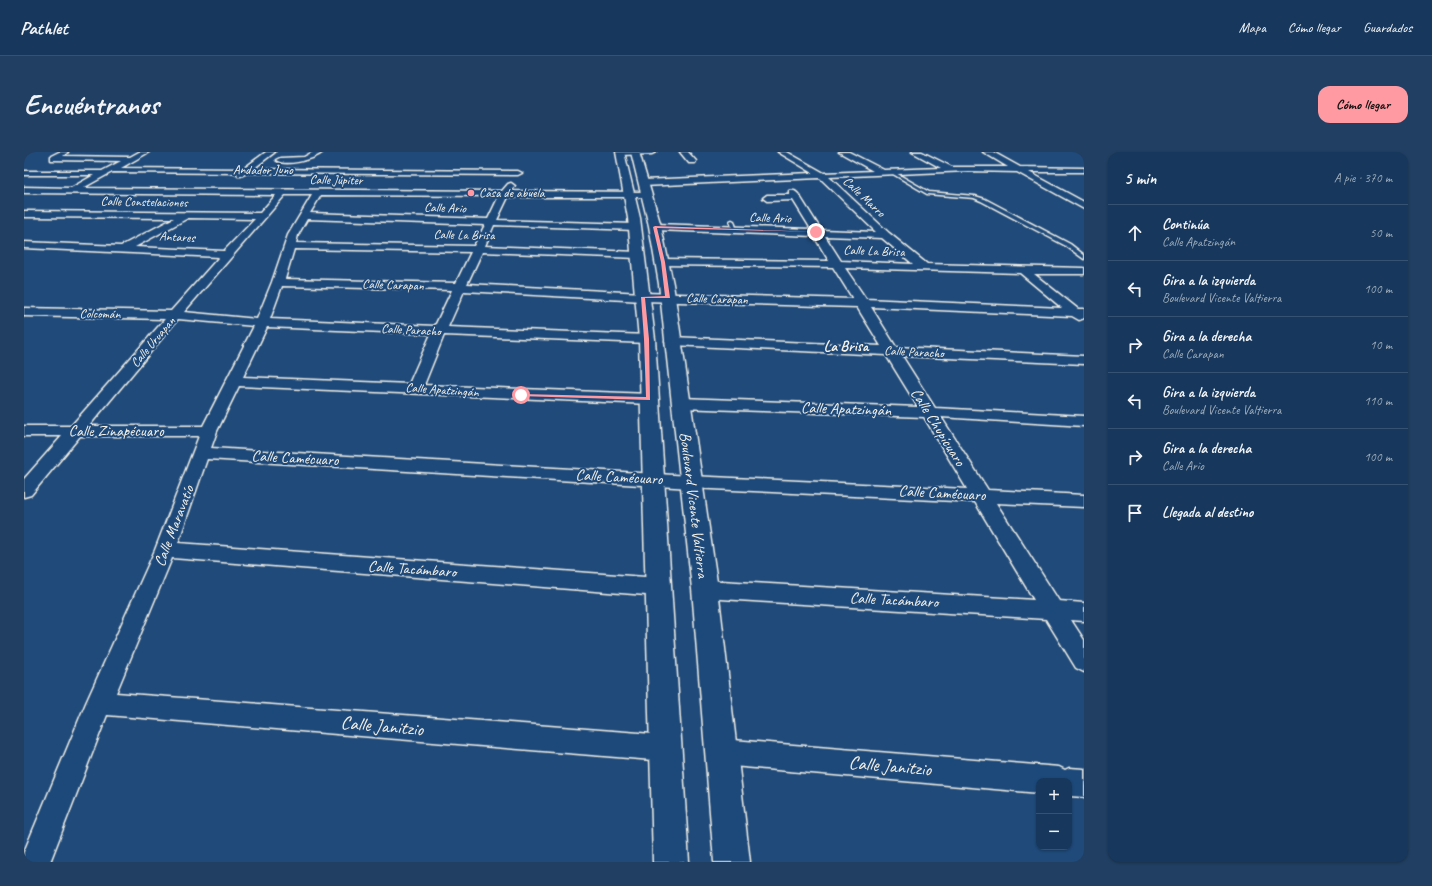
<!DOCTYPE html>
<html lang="es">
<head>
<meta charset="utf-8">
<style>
	body { margin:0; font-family:Caveat,sans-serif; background:#203f62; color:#f1f3f6 }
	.controls { position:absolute; right:12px; bottom:12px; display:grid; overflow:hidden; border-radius:8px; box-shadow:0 1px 3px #0004 }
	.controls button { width:36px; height:36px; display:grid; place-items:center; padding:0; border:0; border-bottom:1px solid #365272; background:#17385c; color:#f1f3f6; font:20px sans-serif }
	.stop { position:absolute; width:12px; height:12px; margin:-9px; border:3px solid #ff9aa2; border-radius:50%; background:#fff }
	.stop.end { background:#ff9aa2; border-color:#fff; box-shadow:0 1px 4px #0008 }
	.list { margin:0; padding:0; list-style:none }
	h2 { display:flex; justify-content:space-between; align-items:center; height:52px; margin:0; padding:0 16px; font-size:17px }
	h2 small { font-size:13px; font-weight:400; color:#9eacbb }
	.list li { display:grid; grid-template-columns:26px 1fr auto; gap:12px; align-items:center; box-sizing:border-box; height:56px; padding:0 16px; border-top:1px solid #365272 }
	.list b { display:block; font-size:15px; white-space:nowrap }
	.list p { margin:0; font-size:13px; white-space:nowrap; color:#9eacbb }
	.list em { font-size:13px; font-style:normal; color:#9eacbb }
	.icon { flex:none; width:22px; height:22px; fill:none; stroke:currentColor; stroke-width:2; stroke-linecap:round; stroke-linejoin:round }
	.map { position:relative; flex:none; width:1060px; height:710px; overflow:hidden; border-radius:12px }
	header { display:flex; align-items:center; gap:24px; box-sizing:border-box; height:56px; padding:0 20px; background:#17385c; border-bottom:1px solid #365272 }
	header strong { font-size:19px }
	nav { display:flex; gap:22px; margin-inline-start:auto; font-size:14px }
	.intro { display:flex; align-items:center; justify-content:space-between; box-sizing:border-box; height:96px; padding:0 24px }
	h1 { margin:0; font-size:28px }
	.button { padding:10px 18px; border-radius:12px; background:#ff9aa2; color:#111; font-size:14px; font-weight:700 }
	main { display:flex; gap:24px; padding:0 24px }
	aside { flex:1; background:#17385c; border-radius:12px; box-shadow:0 1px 3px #0004 }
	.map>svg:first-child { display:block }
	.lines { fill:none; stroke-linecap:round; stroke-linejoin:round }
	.service-casing { stroke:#f4f1e8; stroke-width:3 }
	.minor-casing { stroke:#f4f1e8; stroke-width:3 }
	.secondary-casing { stroke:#f4f1e8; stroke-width:3 }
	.service { fill:#1f4a7a; fill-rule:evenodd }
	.minor { fill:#1f4a7a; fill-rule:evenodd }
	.secondary { fill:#1f4a7a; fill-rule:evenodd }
	.route { fill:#ff9aa2 }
	.poi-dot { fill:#ff9aa2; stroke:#1f4a7a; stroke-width:1.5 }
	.labels { text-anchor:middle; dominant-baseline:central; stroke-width:4; stroke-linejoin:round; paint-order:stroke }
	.far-street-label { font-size:13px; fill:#f4f1e8; stroke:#1f4a7a }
	.far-poi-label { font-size:13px; fill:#f4f1e8; stroke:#1f4a7a; text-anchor:start }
	.far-quarter-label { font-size:15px; font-weight:bold; fill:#f4f1e8; stroke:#1f4a7a }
	.street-label { font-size:16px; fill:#f4f1e8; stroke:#1f4a7a }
	.near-street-label { font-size:19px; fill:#f4f1e8; stroke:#1f4a7a }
</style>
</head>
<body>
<header>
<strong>Pathlet</strong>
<nav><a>Mapa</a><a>Cómo llegar</a><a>Guardados</a></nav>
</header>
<div class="intro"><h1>Encuéntranos</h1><a class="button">Cómo llegar</a></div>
<main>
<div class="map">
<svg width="1060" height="710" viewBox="0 0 1060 710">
	<rect width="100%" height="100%" fill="#1f4a7a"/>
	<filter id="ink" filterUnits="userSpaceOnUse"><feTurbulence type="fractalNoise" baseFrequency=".025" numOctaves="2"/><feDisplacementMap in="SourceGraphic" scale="8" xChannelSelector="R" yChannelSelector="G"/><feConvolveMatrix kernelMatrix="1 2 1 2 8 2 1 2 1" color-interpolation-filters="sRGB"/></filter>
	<g filter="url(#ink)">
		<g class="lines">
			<!-- service casing -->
			<g class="service-casing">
				<path id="service" d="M 870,20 L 905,40 L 951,44 L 961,47 L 1046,92 L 1060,103 L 1060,107 L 1042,94 L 957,49 L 950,46 L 903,42 L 869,22 Z
					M 708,68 L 710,69 L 713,79 L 709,78 L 706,69 Z"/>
			</g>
			<!-- minor casing -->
			<g class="minor-casing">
				<path id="minor" d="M 35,0 L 44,0 L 39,4 L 106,5 L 115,0 L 125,0 L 97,16 L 219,17 L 242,0 L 251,0 L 229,17 L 494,19 L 498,21 L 494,23 L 223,21 L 217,24 L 214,24 L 213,21 L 88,20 L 59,36 L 478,39 L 484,32 L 487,31 L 491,34 L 487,39 L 623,40 L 626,41 L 627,43 L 626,45 L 484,45 L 473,68 L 611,72 L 616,75 L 611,78 L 470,73 L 461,94 L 614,100 L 619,103 L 614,106 L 458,100 L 443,132 L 619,141 L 829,147 L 809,115 L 639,113 L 633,110 L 639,107 L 805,109 L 790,84 L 631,78 L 626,75 L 631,72 L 787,77 L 769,48 L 743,49 L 739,46 L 743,43 L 766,43 L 766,39 C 771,38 772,40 775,43 L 797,78 L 852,80 L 796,26 L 619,34 L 615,31 L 619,28 L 789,21 L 754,0 L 763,0 L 800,21 L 849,19 L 815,0 L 825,0 L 860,18 L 917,16 L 888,0 L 898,0 L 928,15 L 984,15 L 959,0 L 969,0 L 996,15 L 1060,16 L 1060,20 L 1005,20 L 1060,50 L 1060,57 L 993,20 L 944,19 L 805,25 L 865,81 L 903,112 L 1060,116 L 1060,122 L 1010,122 L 1054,157 L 1060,157 L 1060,166 L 1055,168 L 1048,164 L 847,155 L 872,195 L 1060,204 L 1060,212 L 878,204 L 911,256 L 1060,264 L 1060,274 L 917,265 L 964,338 L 1060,343 L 1060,355 L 972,351 L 1035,449 L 1060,451 L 1060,469 L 1047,468 L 1060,488 L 1060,520 L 1052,516 L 1022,467 L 681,446 L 673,443 L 670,437 L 673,431 L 681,428 L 1010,448 L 951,350 L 667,336 L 183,307 L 154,391 L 635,426 L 643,429 L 646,435 L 643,441 L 635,444 L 148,406 L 92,541 L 641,583 L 650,587 L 654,596 L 650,605 L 641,609 L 83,563 L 26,710 L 0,710 L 0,700 L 62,551 L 131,398 L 175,284 L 56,284 L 7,343 L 0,345 L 0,327 L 38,284 L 0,284 L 0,274 L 47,274 L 141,167 L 0,164 L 0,156 L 147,159 L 195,105 L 0,96 L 0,90 L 97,94 L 150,66 L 0,65 L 0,59 L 236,61 L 252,43 L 0,41 L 0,35 L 47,36 L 70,23 L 0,23 L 0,19 L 78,19 L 97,9 L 27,8 L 27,4 ZM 261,43 L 288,43 L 264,83 L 248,130 L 233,167 L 160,160 ZM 297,43 L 475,44 L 464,67 L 286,61 ZM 164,66 L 231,67 L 200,99 L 111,95 ZM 283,67 L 461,73 L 450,94 L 272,91 L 274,83 ZM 801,84 L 858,86 L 889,112 L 817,109 ZM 270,97 L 447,100 L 432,131 L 261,127 ZM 821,116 L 996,121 L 1038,156 L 842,147 ZM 258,134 L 428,138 L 411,174 L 246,167 ZM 440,139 L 619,149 L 833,155 L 857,194 L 648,185 L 643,186 L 641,189 L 643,192 L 648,193 L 862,203 L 894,255 L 657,246 L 651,248 L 649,251 L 651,254 L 657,256 L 900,265 L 943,337 L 667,324 L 187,296 L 193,279 L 215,234 L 625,252 L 630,250 L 633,247 L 630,244 L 625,242 L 400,233 L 420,183 L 623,191 L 628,190 L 630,187 L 628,184 L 623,183 L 424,175 ZM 154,167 L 230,174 L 179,274 L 65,274 ZM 243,175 L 407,182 L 385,232 L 219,225 Z
					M 289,0 L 299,0 C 290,8 261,15 252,8 L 256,6 L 280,5 Z
					M 593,0 L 632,0 L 628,2 L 596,3 L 593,3 Z
					M 656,0 L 664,0 L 672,9 L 671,11 L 665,11 Z
					M 697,587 L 1035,615 L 1041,618 L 1045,616 L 1060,617 L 1060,645 L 1045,644 L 1045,629 L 1015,629 L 1015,641 L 697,613 L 687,609 L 684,600 L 687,591 Z"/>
			</g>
			<!-- secondary casing -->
			<g class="secondary-casing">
				<path id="secondary" d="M 592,0 L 600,0 L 616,66 L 631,187 L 665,710 L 629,710 L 615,187 L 604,66 Z
					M 607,0 L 615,0 L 637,74 L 649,132 L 694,437 L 726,710 L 690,710 L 668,437 L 635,132 L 625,74 Z"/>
			</g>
			<!-- service -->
			<use href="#service" class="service"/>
			<!-- minor -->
			<use href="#minor" class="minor"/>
			<!-- secondary -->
			<use href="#secondary" class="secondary"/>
		</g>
	</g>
	<!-- route -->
	<path class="route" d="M 631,74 L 794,80 L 633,76 L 641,110 L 646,146 L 621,146 L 625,187 L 626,248 L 495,244 L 495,243 L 497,242 L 622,245 L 620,187 L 617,145 L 641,144 L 637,110 L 629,75 Z"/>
	<!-- markers -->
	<circle class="poi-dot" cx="447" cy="41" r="4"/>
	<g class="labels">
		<!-- far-street labels -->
		<g class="far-street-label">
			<text x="239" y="18">Andador Juno</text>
			<text transform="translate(312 28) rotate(1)">Calle Júpiter</text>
			<text transform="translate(840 45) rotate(43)">Calle Marro</text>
			<text transform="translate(120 50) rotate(1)">Calle Constelaciones</text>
			<text transform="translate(421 56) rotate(2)">Calle Ario</text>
			<text transform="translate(746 66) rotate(2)">Calle Ario</text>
			<text transform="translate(440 83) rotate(1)">Calle La Brisa</text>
			<text transform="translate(153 85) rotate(3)">Antares</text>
			<text transform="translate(850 99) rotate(2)">Calle La Brisa</text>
			<text transform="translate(369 133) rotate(2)">Calle Carapan</text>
			<text transform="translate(693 147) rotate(2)">Calle Carapan</text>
			<text transform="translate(76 162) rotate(1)">Colcomán</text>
			<text transform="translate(387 178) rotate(3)">Calle Paracho</text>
			<text transform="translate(129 190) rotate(-50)">Calle Uruapan</text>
			<text transform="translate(890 200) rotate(3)">Calle Paracho</text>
			<text transform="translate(418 238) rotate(4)">Calle Apatzingán</text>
		</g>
		<!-- far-poi labels -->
		<g class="far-poi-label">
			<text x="455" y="41">Casa de abuela</text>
		</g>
		<!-- far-quarter labels -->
		<g class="far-quarter-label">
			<text x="822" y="194">La Brisa</text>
		</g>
		<!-- street labels -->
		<g class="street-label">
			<text transform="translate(822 257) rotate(2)">Calle Apatzingán</text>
			<text transform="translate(914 275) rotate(58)">Calle Chupícuaro</text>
			<text x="92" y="279">Calle Zinapécuaro</text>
			<text transform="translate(271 306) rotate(3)">Calle Camécuaro</text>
			<text transform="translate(595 325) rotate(3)">Calle Camécuaro</text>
			<text transform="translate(918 341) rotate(3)">Calle Camécuaro</text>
			<text transform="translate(670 353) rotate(83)">Boulevard Vicente Valtierra</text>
			<text transform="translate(150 374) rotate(-69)">Calle Maravatío</text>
			<text transform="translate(388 417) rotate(4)">Calle Tacámbaro</text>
			<text transform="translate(870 448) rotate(3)">Calle Tacámbaro</text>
		</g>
		<!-- near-street labels -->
		<g class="near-street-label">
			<text transform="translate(358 574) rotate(5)">Calle Janitzio</text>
			<text transform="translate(866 614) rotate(5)">Calle Janitzio</text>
		</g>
	</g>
</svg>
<div class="controls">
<button>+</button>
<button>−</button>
</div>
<div class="stop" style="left:497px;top:243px"></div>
<div class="stop end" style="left:792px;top:80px"></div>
</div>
<aside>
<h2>5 min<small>A pie · 370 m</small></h2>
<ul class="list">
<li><svg class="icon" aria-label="ahead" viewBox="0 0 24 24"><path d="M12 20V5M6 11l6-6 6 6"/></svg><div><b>Continúa</b><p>Calle Apatzingán</p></div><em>50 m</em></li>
<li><svg class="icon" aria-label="left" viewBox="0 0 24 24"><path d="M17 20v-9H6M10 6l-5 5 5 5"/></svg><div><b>Gira a la izquierda</b><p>Boulevard Vicente Valtierra</p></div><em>100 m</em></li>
<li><svg class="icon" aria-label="right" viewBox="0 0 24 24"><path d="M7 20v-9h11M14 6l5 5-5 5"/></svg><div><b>Gira a la derecha</b><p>Calle Carapan</p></div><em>10 m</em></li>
<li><svg class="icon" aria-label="left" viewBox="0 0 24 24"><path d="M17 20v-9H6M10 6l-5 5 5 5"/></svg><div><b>Gira a la izquierda</b><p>Boulevard Vicente Valtierra</p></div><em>110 m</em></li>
<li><svg class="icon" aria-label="right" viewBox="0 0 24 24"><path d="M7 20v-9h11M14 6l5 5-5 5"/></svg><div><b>Gira a la derecha</b><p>Calle Ario</p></div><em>100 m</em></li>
<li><svg class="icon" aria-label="arrive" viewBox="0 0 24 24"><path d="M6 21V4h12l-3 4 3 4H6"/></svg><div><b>Llegada al destino</b></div></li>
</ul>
</aside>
</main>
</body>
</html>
